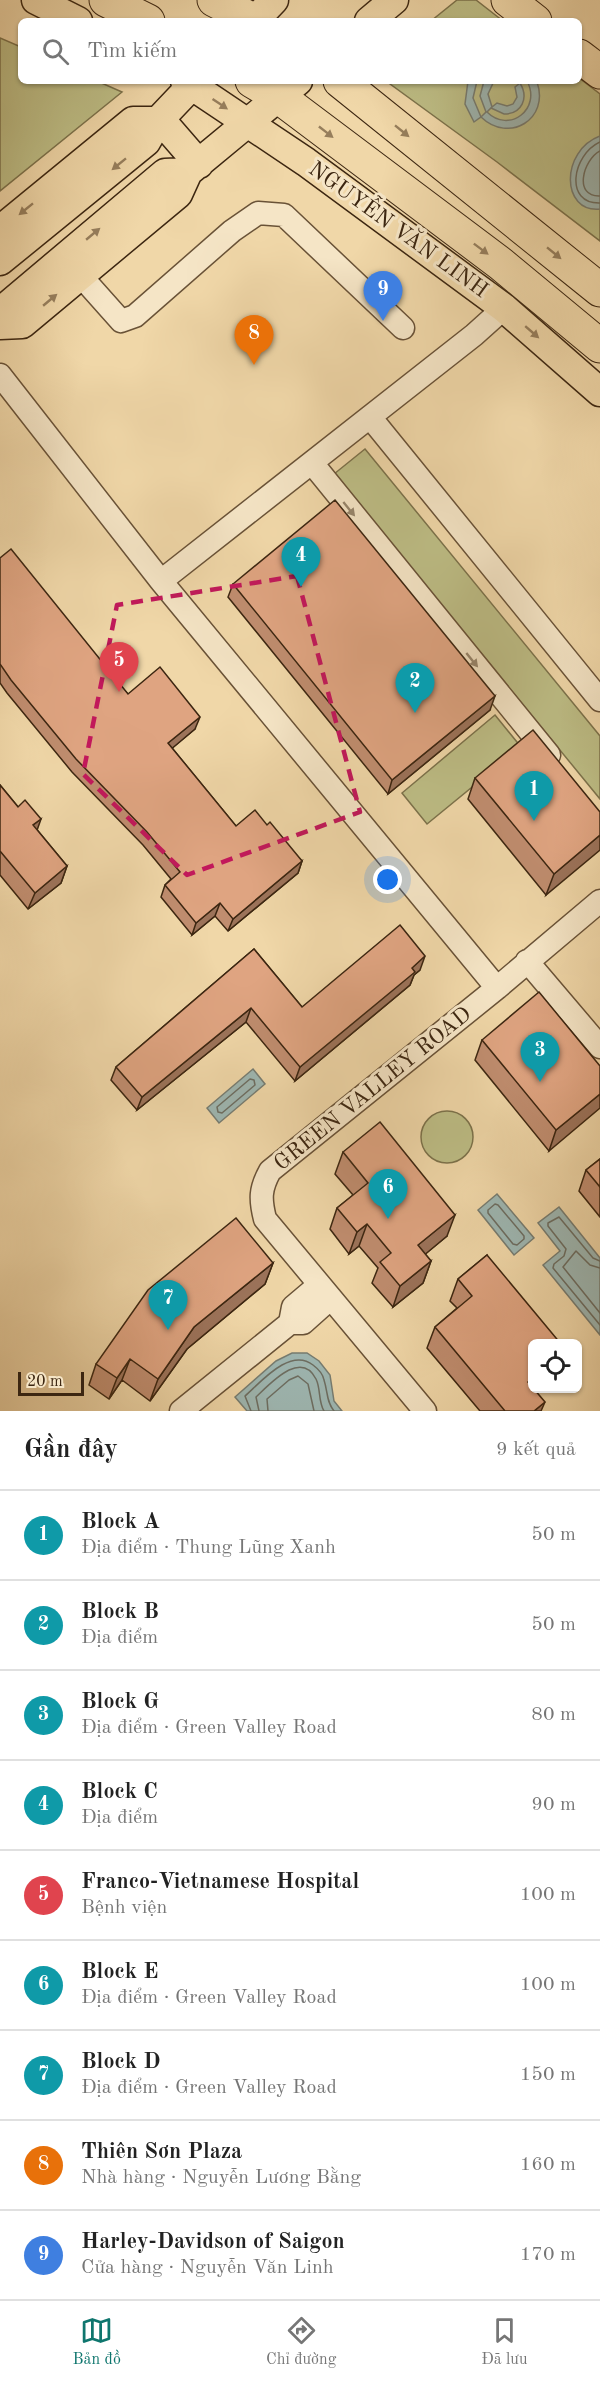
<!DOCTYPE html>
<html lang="vi">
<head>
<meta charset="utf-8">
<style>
	body { margin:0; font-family:"Old Standard TT",serif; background:#f2f2f2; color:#222 }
	.controls { position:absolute; right:18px; bottom:18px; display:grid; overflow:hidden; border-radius:9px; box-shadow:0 2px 4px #0004 }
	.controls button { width:54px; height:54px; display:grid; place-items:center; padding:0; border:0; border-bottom:2px solid #e0e0e0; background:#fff; color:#222; font:30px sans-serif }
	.scale { position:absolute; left:18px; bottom:15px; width:66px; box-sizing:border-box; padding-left:6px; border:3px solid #3c2611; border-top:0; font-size:16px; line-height:21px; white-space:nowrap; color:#3c2611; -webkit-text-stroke:4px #f5e5c6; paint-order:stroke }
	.you { position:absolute; left:388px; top:880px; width:21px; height:21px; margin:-15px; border:4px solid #fff; border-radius:50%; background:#1a73e8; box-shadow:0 0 0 9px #1a73e833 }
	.badge { display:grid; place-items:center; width:39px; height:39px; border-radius:50%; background:#0f766e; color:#fff; font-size:20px; font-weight:700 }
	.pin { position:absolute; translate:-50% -50px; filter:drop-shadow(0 2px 3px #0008) }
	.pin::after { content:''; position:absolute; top:32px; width:21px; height:18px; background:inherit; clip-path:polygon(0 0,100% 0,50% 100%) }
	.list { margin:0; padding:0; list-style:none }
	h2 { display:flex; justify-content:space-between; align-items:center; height:78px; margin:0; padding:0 24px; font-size:26px }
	h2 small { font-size:20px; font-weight:400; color:#767676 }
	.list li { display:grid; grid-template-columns:39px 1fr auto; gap:18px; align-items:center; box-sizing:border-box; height:90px; padding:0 24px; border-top:2px solid #e0e0e0 }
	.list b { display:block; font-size:22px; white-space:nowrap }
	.list p { margin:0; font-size:20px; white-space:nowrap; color:#767676 }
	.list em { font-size:20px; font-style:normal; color:#767676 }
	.icon { flex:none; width:33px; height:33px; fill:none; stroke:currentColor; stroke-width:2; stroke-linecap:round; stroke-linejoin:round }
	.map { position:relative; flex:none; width:600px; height:1411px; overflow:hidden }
	.search { position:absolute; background:#fff; box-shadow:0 2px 4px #0004; left:18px; right:18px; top:18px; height:66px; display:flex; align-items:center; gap:15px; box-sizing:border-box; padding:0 21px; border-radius:9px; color:#767676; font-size:22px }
	.sheet { height:888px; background:#fff }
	nav { display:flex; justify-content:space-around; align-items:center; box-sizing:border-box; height:84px; border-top:2px solid #e0e0e0; background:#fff; font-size:16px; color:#767676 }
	nav a { display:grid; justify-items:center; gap:3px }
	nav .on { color:#0f766e }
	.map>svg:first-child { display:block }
	.green { fill:#bdbd85; stroke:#7c724b; stroke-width:1.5 }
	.water { fill:#9eb7b2; stroke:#777d72; stroke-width:1.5 }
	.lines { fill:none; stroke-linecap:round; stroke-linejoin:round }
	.shore { stroke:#6d6e62; stroke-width:1.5 }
	.minor-casing { stroke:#695237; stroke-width:25 }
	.major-casing { stroke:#3c2611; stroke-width:31 }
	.highway-casing { stroke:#3c2611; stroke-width:35 }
	.minor { stroke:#f5e5c6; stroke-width:22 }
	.major { stroke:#f0d7a8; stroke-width:28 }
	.highway { stroke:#f0d7a8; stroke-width:33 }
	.wall { fill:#c08d6f; stroke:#3c2611; stroke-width:1.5 }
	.shaded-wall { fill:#9c735a; stroke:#3c2611; stroke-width:1.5 }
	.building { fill:#dfa481; stroke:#3c2611; stroke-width:1.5 }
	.oneway { fill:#967e5c }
	.oneway2 { fill:#98866c }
	.marked { fill:none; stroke:#c2185b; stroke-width:4.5; stroke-dasharray:12 8; stroke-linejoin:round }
	.labels { text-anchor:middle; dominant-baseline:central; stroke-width:6; stroke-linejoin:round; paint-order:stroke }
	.street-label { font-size:22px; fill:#3c2611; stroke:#f5e5c6 }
</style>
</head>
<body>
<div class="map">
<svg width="600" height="1411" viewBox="0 0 600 1411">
	<rect width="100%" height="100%" fill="#f0d7a8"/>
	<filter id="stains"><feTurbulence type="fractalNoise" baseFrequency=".00333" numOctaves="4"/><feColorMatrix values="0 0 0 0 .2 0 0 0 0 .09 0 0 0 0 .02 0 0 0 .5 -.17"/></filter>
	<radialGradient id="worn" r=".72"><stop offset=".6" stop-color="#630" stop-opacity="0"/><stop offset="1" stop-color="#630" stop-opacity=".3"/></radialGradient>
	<!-- green -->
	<path class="green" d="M 457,0 L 476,0 L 503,21 L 431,21 Z
		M 0,38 L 21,47 L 21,81 L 97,81 L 122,92 L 0,191 Z
		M 579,78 L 600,94 L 600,241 L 497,162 L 386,81 L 579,81 Z
		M 365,449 L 600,736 L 600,799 L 334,474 Z
		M 495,715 L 521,747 L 427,824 L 402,793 Z
		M421 1137a26 26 0 1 1 52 0a26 26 0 1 1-52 0Z"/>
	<!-- water -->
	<path class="water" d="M 468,81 L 477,81 L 473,98 L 481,117 L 486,112 L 480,96 L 484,81 L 494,81 L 488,94 L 492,107 L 497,103 L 507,106 L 513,104 L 517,97 L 515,87 L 520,83 L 518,81 L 522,81 L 520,83 C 529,98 522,114 504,114 L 491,108 L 487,112 C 509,134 542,109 527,81 L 537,82 C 550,119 509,144 481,117 L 474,122 L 465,104 Z
		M 600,136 L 600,209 C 561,213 560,151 600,136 Z
		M 253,1069 L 265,1084 L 219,1123 L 207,1108 Z
		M 497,1194 L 534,1238 L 514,1255 L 478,1210 Z
		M 559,1207 L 600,1258 L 600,1335 L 543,1265 L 560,1251 L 538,1223 Z
		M 292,1353 L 307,1353 L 319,1361 L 330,1375 L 334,1401 L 342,1411 L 247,1411 L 235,1397 L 276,1361 Z"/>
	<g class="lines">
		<!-- shore -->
		<path class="shore" d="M 600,142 C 572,155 564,204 600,203
			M 600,151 C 583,160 573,197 600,196
			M 250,1079 L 254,1080 L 255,1085 L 222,1113 L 218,1112 L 217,1107 Z
			M 495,1204 L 498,1205 L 524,1236 L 524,1239 L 517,1245 L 513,1244 L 488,1213 L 488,1210 Z
			M 600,1261 L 593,1258 L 559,1217 L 548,1223 L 548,1226 L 566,1249 L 564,1256 L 554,1264 L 553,1268 L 600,1325
			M 600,1268 L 590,1265 L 576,1251 L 563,1267 L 600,1313
			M 251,1411 L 245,1396 C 261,1382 290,1347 313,1365 C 317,1368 323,1374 324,1380 C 328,1392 326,1401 334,1411
			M 259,1411 L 256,1397 C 270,1384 301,1349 316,1379 C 321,1389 318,1401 324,1411
			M 268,1411 L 267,1399 L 289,1380 L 298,1376 L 308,1384 L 314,1411"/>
		<!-- minor casing -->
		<g class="minor-casing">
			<path id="minor" d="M 80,275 L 121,321 L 135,316 L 232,231 L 258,213 L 284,215 L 403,328
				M 0,375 L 161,581 L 474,335 L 504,308
				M 370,417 L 600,700
				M 312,463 L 549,755
				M 161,581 L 497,988
				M 527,961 L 600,1047
				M 319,1285 L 293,1307 L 290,1323 L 303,1323 L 331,1298
				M 181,1411 L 290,1323
				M 425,1411 L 265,1219 C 260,1199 260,1189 270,1171 L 497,988 L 600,901"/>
		</g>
		<!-- major casing -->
		<g class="major-casing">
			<path id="major" d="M 36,0 L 78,21
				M 254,21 L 274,0
				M 369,21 L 394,0
				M 185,81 L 306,162 L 504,308 L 600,392
				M 160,119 L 199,164
				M 0,230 L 133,121 L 158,121
				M 0,261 L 146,142 L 158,121 L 196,81
				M 0,312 L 165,173 L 188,172
				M 0,325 L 22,324 L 178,194 L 188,172 L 298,81"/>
		</g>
		<!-- highway casing -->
		<g class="highway-casing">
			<path id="highway" d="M 106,0 L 148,21
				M 214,0 L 255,21
				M 508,0 L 535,21
				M 579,56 L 600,72
				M 252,81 L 279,97 L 501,264 L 600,346
				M 340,81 L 600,290"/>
		</g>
		<!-- minor -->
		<use href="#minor" class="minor"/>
		<!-- major -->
		<use href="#major" class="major"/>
		<!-- highway -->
		<use href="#highway" class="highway"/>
	</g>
	<!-- wall -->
	<path class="wall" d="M 0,558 L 128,694 L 195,729 L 172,748 L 236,826 L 267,825 L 302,861 L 298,873 L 228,931 L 215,916 L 192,935 L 161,897 L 165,885 L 171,879 L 143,845 L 72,772 L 7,693 L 0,683 Z
		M 233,584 L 490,710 L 388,794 L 228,597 Z
		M 475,778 L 600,812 L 546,895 L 468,799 Z
		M 0,785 L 67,866 L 61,883 L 28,909 L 0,875 Z
		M 254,949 L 302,1007 L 420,970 L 414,975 L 410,985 L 295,1081 L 246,1022 L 137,1110 L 111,1080 L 116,1067 Z
		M 482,1040 L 600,1066 L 549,1151 L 475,1060 Z
		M 343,1152 L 447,1236 L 425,1254 L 431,1261 L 423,1283 L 393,1307 L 372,1283 L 378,1268 L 359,1246 L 349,1254 L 330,1229 L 337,1208 L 353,1195 L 335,1174 Z
		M 600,1159 L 600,1217 L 579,1191 L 586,1170 Z
		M 487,1255 L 532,1389 L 538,1389 L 535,1391 L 541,1411 L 480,1411 L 427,1348 L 435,1327 L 457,1308 L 450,1301 L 458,1279 Z
		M 273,1263 L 265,1284 L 187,1349 L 150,1401 L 122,1380 L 109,1399 L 89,1385 L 96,1364 Z"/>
	<!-- shaded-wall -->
	<path class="shaded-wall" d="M 495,696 L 490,710 L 388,794 L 392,780 Z
		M 200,717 L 195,729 L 163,756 L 168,743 Z
		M 41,819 L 35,836 L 33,825 Z
		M 600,835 L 600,850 L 546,895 L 554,874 Z
		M 302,861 L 298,873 L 228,931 L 233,919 Z
		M 67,866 L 61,883 L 28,909 L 35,893 Z
		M 220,903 L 215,916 L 192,935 L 196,923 Z
		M 425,956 L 420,970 L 414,975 L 410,985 L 295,1081 L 300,1067 Z
		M 251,1008 L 246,1022 L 137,1110 L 142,1097 Z
		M 600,1094 L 600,1108 L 549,1151 L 556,1130 Z
		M 455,1215 L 447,1236 L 410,1267 L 418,1245 Z
		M 367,1224 L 359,1246 L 349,1254 L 357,1232 Z
		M 431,1261 L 423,1283 L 393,1307 L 400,1286 Z
		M 273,1263 L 265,1284 L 187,1349 L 150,1401 L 158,1379 L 194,1327 Z
		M 130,1359 L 122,1380 L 109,1399 L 117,1378 Z
		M 532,1378 L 532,1389 L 538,1389 L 520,1404 L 528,1382 Z
		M 545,1402 L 541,1411 L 534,1411 Z"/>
	<!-- building -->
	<path class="building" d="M 335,500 L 495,696 L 392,780 L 233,584 Z
		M 11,549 L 128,694 L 160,667 L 200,717 L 168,743 L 236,826 L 255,810 L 267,825 L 270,822 L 302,861 L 233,919 L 220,903 L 196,923 L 165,885 L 180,872 L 147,832 L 76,759 L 11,680 L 0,664 L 0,558 Z
		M 533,730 L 600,812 L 600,835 L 554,874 L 475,778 Z
		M 0,785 L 18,807 L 25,800 L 41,819 L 33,825 L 67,866 L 35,893 L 0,851 Z
		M 400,925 L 425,956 L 412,968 L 415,972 L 300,1067 L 251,1008 L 142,1097 L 116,1067 L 254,949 L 302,1007 Z
		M 539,992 L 600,1066 L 600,1094 L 556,1130 L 482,1040 Z
		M 380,1122 L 455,1215 L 418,1245 L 431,1261 L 400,1286 L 380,1262 L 391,1253 L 367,1224 L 357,1232 L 337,1208 L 368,1183 L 343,1152 Z
		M 600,1159 L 600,1187 L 586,1170 Z
		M 236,1218 L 273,1263 L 194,1327 L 158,1379 L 130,1359 L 117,1378 L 96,1364 L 148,1290 Z
		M 487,1255 L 561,1344 L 532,1344 L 532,1378 L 528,1382 L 545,1402 L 534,1411 L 505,1411 L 435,1327 L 472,1296 L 458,1279 Z"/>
	<!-- one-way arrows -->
	<defs><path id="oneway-solid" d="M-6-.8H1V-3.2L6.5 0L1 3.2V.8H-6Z" transform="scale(1.5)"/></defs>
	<g class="oneway">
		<use href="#oneway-solid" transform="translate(220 104) rotate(34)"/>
		<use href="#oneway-solid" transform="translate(402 131) rotate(39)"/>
		<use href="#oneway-solid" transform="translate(326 132) rotate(38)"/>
		<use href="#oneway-solid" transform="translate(119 164) rotate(141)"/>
		<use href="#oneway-solid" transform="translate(26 209) rotate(141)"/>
		<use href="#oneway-solid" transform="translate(93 234) rotate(-40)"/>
		<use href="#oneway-solid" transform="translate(481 249) rotate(37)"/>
		<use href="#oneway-solid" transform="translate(554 253) rotate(39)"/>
		<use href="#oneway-solid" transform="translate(50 300) rotate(-40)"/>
		<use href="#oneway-solid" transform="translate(532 332) rotate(41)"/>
	</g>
	<g class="oneway2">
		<use href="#oneway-solid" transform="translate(349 509) rotate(51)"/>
		<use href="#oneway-solid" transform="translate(472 660) rotate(51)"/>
	</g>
	<!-- marked area -->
	<path class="marked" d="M 297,576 L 360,812 L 187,875 L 83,774 L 117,605 Z"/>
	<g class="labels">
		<!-- street labels -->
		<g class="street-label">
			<text transform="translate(398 230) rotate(36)">NGUYỄN VĂN LINH</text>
			<text transform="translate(373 1089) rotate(-39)">GREEN VALLEY ROAD</text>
		</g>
	</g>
	<rect width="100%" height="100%" filter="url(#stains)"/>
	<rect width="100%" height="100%" fill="url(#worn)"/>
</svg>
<div class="controls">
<button><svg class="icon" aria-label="locate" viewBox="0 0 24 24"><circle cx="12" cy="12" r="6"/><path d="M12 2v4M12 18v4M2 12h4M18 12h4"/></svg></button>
</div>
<div class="scale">20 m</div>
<div class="you"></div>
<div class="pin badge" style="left:534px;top:821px;background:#0f9aa8">1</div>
<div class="pin badge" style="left:415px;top:713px;background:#0f9aa8">2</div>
<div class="pin badge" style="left:540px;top:1082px;background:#0f9aa8">3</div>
<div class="pin badge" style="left:301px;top:587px;background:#0f9aa8">4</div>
<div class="pin badge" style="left:119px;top:692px;background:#e0444e">5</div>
<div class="pin badge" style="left:388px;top:1219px;background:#0f9aa8">6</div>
<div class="pin badge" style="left:168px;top:1330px;background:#0f9aa8">7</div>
<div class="pin badge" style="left:254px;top:365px;background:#e8710a">8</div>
<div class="pin badge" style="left:383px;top:321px;background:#3f7fe0">9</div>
<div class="search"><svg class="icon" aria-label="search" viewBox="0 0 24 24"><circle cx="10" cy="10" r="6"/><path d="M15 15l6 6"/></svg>Tìm kiếm</div>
</div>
<section class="sheet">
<h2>Gần đây<small>9 kết quả</small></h2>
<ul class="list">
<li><span class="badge" style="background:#0f9aa8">1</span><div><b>Block A</b><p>Địa điểm · Thung Lũng Xanh</p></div><em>50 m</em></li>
<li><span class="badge" style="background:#0f9aa8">2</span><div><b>Block B</b><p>Địa điểm</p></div><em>50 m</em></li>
<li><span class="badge" style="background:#0f9aa8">3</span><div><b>Block G</b><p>Địa điểm · Green Valley Road</p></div><em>80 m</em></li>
<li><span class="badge" style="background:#0f9aa8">4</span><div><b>Block C</b><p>Địa điểm</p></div><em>90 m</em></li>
<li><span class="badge" style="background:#e0444e">5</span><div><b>Franco-Vietnamese Hospital</b><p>Bệnh viện</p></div><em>100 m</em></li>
<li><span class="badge" style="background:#0f9aa8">6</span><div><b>Block E</b><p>Địa điểm · Green Valley Road</p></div><em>100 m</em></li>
<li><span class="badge" style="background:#0f9aa8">7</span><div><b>Block D</b><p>Địa điểm · Green Valley Road</p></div><em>150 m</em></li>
<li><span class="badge" style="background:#e8710a">8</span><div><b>Thiên Sơn Plaza</b><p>Nhà hàng · Nguyễn Lương Bằng</p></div><em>160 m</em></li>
<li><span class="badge" style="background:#3f7fe0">9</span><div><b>Harley-Davidson of Saigon</b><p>Cửa hàng · Nguyễn Văn Linh</p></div><em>170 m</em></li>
</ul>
</section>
<nav>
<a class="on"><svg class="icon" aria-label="map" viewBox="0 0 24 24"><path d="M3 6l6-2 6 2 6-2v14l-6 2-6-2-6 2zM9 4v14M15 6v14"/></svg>Bản đồ</a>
<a><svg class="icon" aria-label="directions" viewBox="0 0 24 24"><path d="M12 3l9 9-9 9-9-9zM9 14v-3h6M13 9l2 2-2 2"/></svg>Chỉ đường</a>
<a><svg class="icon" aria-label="saved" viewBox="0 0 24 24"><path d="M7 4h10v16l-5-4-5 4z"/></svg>Đã lưu</a>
</nav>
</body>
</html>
